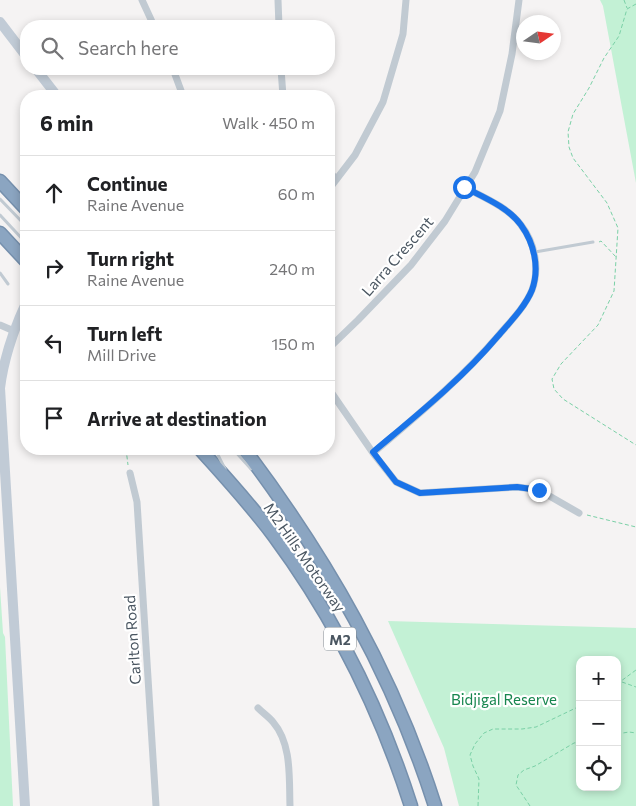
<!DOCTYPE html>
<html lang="en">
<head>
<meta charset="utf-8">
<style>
	body { margin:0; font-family:Commissioner,sans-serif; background:#f2f2f2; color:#202124 }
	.controls { position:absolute; right:15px; bottom:15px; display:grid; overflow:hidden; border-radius:10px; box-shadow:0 2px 8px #0003 }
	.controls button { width:45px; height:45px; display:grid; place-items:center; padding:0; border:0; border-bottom:1px solid #e0e0e0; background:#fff; color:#202124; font:25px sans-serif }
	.compass { position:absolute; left:516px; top:15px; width:45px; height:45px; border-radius:50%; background:#fff; box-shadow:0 2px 8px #0003; rotate:77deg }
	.stop { position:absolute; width:15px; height:15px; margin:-11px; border:4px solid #1a73e8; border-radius:50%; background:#fff }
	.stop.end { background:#1a73e8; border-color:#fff; box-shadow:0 1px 5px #0008 }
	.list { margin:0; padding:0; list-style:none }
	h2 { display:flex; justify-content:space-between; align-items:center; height:65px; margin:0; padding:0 20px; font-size:21px }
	h2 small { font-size:16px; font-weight:400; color:#757577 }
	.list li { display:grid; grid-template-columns:32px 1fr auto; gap:15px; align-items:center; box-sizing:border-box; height:75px; padding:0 20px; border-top:1px solid #e0e0e0 }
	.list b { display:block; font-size:19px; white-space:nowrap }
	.list p { margin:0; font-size:16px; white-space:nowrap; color:#757577 }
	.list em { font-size:16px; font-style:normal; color:#757577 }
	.icon { flex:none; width:28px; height:28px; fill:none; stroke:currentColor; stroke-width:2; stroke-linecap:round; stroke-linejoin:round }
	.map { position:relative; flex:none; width:636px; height:806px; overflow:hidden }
	.search { position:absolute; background:#fff; box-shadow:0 2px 8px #0003; left:20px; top:20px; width:315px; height:55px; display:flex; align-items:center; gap:12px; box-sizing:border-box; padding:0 18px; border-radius:20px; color:#757577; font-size:19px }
	.panel { position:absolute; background:#fff; box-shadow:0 2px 8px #0003; left:20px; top:90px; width:315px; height:365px; border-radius:20px }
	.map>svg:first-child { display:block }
	.green { fill:#c3f1d5; fill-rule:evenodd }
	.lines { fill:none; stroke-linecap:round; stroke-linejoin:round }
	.highway-casing { stroke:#7690ad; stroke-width:15 }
	.path { stroke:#7ad0a6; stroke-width:1; stroke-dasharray:4 2.5; stroke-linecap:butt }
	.lane { stroke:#c1cad2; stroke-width:3 }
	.street { stroke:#c1cad2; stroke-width:7 }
	.secondary { stroke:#c1cbd6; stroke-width:10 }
	.highway { stroke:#8ba5c1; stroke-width:12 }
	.route { stroke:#1a73e8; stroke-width:6 }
	.labels { text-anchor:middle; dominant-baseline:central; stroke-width:4.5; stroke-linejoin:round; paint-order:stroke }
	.shield { fill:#fff; stroke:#808990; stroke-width:1 }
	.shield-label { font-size:14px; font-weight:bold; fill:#4a5661 }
	.street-label { font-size:15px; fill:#4a5661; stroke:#fff }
	.park-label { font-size:15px; fill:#17864f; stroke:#fff }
</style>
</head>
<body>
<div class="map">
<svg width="636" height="806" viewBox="0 0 636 806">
	<rect width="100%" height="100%" fill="#f5f3f3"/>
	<!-- green -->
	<path class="green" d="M 600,0 L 636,0 L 636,183 L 603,6 Z
		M 0,587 L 3,633 L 5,637 L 13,806 L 0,806 Z
		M 388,621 L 636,628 L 636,806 L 459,806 L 444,748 ZM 580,660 L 617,660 L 617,787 L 580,787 Z"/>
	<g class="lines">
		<!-- highway casing -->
		<g class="highway-casing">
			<path id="highway" d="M 0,181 L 26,209
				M 0,233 L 26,261
				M 200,449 C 225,477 251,505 274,536 C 334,617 380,709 411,806
				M 244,449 C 327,559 393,674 435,806"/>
		</g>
		<!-- path -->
		<path class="path" d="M 624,0 L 627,8
			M 636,4 L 627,9 L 619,36 L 604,58 L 589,88 L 573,114 L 568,132 L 569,147 L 573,158 L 607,203 L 618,228 L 614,291 L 598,325 L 561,364 L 552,379 L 554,389 L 563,399 L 636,445
			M 599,242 L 601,241 L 616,257
			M 126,449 L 128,465
			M 587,515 L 636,527
			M 622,682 L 636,687
			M 617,684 L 636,670
			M 617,734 L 629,732 L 636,733
			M 478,806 L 479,779 L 473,766 L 470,755 L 475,744 L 484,733 L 493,729 L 522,729 L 536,727 L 580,706
			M 530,806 L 516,785 L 518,775 L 524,770 L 535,766 L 574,743 L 580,742"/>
		<!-- lane -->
		<path class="lane" d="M 0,199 L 26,226
			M 0,215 L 26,243
			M 535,252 L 593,242
			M 0,273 L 8,284
			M 215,449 L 225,469
			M 233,449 L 251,469"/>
		<!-- street -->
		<path class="street" d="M 142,0 L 154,26
			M 278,0 L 279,26
			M 173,69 L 183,96
			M 281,69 L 283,96
			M 329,170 L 336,180
			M 329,189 L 355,155 L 383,102 L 403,34 L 406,0
			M 0,325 L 14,331
			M 329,348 L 358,320 L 411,265 L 445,221 L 475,172 L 500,111 L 512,54 L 519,0
			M 329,389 L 373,453 L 396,482 L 420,493 L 517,487 L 539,490 L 579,513
			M 373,453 C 418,415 460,380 498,336 C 510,322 525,307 532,290 C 540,268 535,243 521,225 C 508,207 483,197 464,187
			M 130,473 L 137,502 L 156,806
			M 258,708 C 263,713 269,717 273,722 C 292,744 289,778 290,806"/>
		<!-- secondary -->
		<path class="secondary" d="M 0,22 L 26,56
			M 36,69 L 57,96
			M 25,806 L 0,388 C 4,357 13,331 26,303"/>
		<!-- highway -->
		<use href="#highway" class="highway"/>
	</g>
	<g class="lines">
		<!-- route -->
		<path class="route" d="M 464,187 C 483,197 508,207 521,225 C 534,243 540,268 532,290 C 525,307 510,322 498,336 C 461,380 417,415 373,452 L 396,482 L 420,493 L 517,487 L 539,490"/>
	</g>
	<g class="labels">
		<!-- shield labels -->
		<rect class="shield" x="324" y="627.5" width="32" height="23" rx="4"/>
		<g class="shield-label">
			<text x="340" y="639">M2</text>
		</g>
		<!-- street labels -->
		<g class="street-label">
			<text transform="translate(397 256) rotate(-49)">Larra Crescent</text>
			<text transform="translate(305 557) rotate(55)">M2 Hills Motorway</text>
			<text transform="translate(132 640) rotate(-94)">Carlton Road</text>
		</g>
		<!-- park labels -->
		<g class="park-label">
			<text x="504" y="699">Bidjigal Reserve</text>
		</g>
	</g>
</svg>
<div class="controls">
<button>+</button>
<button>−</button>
<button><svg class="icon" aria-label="locate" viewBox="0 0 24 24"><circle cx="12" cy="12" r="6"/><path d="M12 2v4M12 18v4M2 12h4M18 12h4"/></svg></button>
</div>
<svg class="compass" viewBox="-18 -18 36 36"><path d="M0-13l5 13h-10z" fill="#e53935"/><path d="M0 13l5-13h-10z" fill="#757577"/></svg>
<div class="stop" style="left:464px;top:187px"></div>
<div class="stop end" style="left:539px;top:490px"></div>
<div class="search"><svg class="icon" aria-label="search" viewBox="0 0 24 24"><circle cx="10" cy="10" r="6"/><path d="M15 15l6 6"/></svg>Search here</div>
<section class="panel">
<h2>6 min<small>Walk · 450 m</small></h2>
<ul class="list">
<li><svg class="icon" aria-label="ahead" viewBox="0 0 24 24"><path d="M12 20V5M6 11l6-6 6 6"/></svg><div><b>Continue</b><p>Raine Avenue</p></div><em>60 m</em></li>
<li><svg class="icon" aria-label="right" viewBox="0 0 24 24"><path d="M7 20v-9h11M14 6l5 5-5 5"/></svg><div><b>Turn right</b><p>Raine Avenue</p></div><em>240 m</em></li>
<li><svg class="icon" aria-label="left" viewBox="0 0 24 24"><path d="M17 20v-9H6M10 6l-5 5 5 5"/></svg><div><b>Turn left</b><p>Mill Drive</p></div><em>150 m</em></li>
<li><svg class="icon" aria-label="arrive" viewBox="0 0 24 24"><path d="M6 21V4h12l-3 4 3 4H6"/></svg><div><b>Arrive at destination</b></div></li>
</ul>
</section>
</div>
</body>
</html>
